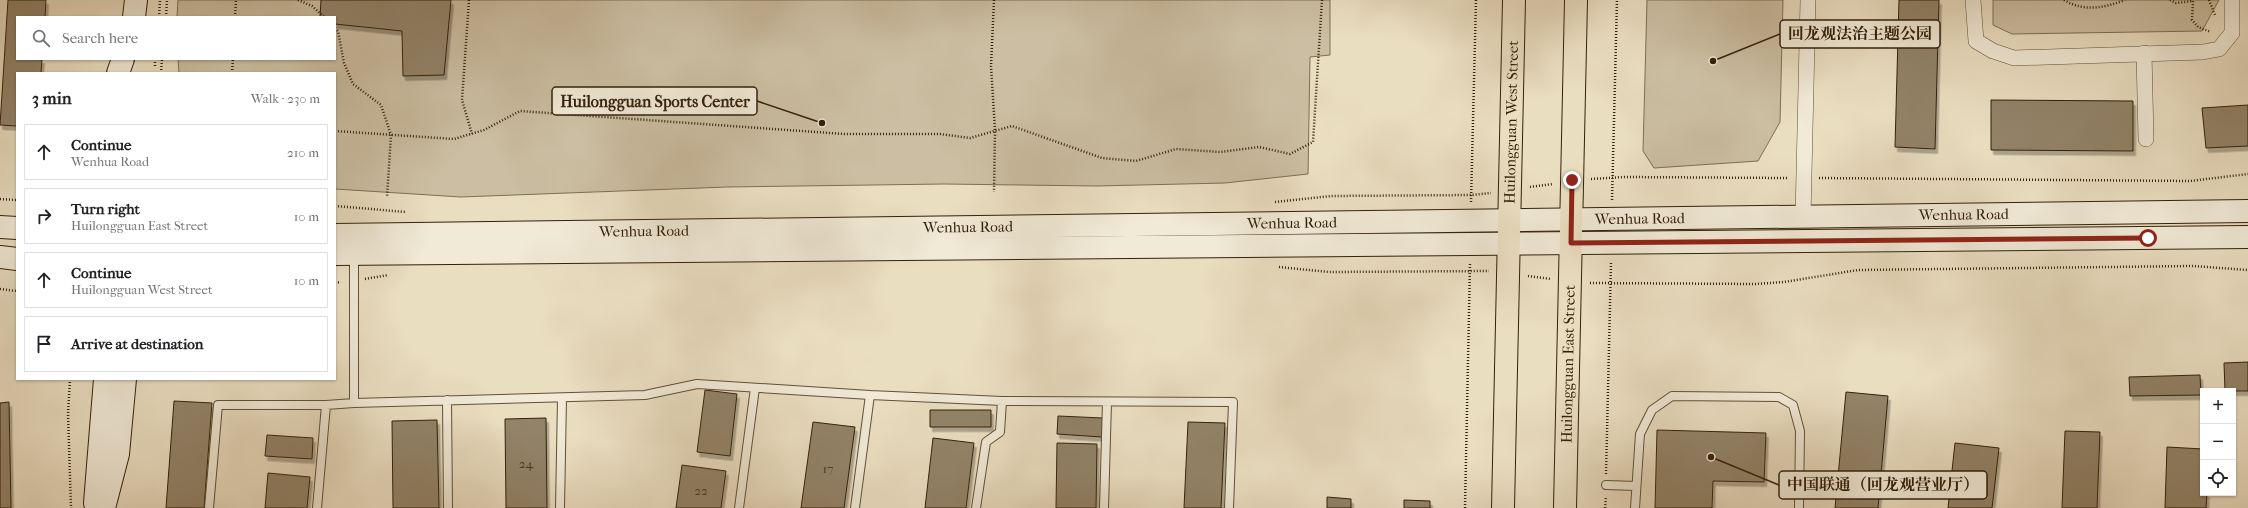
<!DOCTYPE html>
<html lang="en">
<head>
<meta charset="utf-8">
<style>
	body { margin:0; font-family:"IM FELL French Canon","Noto Serif SC",serif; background:#f6f6f6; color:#202124 }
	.controls { position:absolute; right:12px; bottom:12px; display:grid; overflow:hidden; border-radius:0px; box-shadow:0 1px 3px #0004 }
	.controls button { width:36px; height:36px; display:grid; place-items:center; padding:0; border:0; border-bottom:1px solid #e0e0e0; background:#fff; color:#202124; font:20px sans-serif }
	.stop { position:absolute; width:12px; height:12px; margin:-9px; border:3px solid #8f2418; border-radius:50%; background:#fff }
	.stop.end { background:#8f2418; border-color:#fff; box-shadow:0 1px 4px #0008 }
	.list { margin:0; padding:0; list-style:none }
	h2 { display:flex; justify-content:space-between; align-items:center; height:52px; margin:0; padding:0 16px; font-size:17px }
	h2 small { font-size:13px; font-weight:400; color:#757577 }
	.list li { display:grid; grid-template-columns:26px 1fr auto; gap:12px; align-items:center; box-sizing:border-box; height:56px; margin:0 8px 8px; padding:0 8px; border:1px solid #e0e0e0; border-radius:0px }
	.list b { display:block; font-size:15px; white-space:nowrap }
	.list p { margin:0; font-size:13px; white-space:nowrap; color:#757577 }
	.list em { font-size:13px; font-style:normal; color:#757577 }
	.icon { flex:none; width:22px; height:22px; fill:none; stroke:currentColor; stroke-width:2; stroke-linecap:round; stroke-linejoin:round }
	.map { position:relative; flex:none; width:2248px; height:508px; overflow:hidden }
	.search { position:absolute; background:#fff; box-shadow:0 1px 3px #0004; left:16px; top:16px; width:320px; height:44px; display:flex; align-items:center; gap:10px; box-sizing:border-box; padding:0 14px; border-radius:0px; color:#757577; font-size:15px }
	.panel { position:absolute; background:#fff; box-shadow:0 1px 3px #0004; left:16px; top:72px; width:320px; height:308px; border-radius:0px }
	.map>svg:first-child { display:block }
	.green { fill:#cbbea2; stroke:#7f6f56 }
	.building { fill:#928369; stroke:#33200a; filter:url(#shadow) }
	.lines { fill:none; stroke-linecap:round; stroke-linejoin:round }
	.lane-casing { stroke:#615038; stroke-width:10 }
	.street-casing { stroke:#615038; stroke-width:16 }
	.secondary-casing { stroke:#33200a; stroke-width:24 }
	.primary-casing { stroke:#33200a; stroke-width:24 }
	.path { stroke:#33200a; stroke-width:2.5; stroke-dasharray:1 2; stroke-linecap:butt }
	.lane { stroke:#f1ead7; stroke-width:8 }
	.street { stroke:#f1ead7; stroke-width:15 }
	.secondary { stroke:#f1ead7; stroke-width:22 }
	.primary { stroke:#eadec1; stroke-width:22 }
	.route { stroke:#8f2418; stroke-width:5 }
	.labels { text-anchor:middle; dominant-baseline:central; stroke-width:3; stroke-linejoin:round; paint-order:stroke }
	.number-label { font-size:13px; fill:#4b3922 }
	.street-label { font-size:15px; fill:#33200a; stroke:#f1ead7 }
	.leader { fill:none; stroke:#33200a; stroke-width:1.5 }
	.callout-dot { fill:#33200a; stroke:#f1ead7; stroke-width:1.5 }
	.callout { fill:#f1ead7; stroke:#33200a; stroke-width:1.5 }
	.callout-label { font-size:16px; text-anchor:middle; font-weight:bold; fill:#33200a }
</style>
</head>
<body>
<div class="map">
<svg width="2248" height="508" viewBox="0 0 2248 508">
	<defs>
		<filter id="shadow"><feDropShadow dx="2.5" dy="4.5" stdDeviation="0" flood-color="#0004"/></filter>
	</defs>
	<rect width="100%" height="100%" fill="#eadec1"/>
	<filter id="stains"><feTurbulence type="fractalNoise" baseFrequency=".005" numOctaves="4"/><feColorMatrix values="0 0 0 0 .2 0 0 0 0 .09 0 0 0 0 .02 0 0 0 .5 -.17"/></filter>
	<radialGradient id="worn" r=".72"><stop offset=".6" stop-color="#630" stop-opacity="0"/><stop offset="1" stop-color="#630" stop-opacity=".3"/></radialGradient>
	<!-- green -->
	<path class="green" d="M 178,0 L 1330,0 L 1330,55 L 1310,57 L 1308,174 L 1225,183 L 1097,186 L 944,184 L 727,187 L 461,197 L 335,189 L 335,73 L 179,73 L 178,59 L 335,59 L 335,17 L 177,17 Z
		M 1647,0 L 1783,0 L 1780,122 L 1758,161 L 1654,168 L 1643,151 Z
		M 1993,0 L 2219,0 L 2202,31 L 2012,34 L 1993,25 Z"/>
	<!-- building -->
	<path class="building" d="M 8,0 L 46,0 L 45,17 L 17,17 L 17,59 L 42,59 L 41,73 L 17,73 L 17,126 L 0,125 Z
		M 321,0 L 451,0 L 444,75 L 403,76 L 402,31 L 335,24 L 335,17 L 320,17 Z
		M 1899,0 L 1939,0 L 1935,149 L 1895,147 Z
		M 1991,100 L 2133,101 L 2133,151 L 1991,150 Z
		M 2248,105 L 2248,146 L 2206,148 L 2202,108 Z
		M 2248,362 L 2248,391 L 2225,391 L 2224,363 Z
		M 2200,375 L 2201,395 L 2130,396 L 2129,377 Z
		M 705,390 L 737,394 L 730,456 L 697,452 Z
		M 1846,392 L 1888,396 L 1878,508 L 1835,508 Z
		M 174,401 L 212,403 L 204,508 L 166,508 Z
		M 9,402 L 11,508 L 0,508 L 0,403 Z
		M 930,410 L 991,410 L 991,427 L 930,427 Z
		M 1058,416 L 1103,418 L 1102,437 L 1057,434 Z
		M 546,418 L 547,508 L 506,508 L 505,419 Z
		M 437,420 L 439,508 L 393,508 L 392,421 Z
		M 813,422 L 855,427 L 844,508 L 801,508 Z
		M 1188,422 L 1225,423 L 1221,508 L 1184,508 Z
		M 1657,430 L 1766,433 L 1764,482 L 1713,481 L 1712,508 L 1655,508 Z
		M 2065,431 L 2100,432 L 2097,508 L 2062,508 Z
		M 267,435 L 313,438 L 312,459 L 265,456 Z
		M 933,438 L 974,443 L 966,508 L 925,508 Z
		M 1057,443 L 1097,444 L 1096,508 L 1056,508 Z
		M 1955,443 L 1999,448 L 1992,508 L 1948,508 Z
		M 2167,447 L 2203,449 L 2203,493 L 2207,493 L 2206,508 L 2165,508 Z
		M 682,465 L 726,471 L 721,508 L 676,508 Z
		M 268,473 L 310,477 L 307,508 L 265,508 Z
		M 1327,497 L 1351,499 L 1351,508 L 1327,508 Z
		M 1404,500 L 1430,501 L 1430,508 L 1404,508 Z"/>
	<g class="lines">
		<!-- lane casing -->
		<g class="lane-casing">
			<path id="lane" d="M 447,400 L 448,508
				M 354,403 L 645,395 L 697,384 L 870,395 L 1002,401 L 1233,402 L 1229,508
				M 1606,485 L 1636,486
				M 209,508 L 218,405 L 326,405
				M 317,508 L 326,405 L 354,403 L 354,255
				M 560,508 L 562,398
				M 739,508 L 755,388
				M 855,508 L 870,395
				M 976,508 L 986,442 L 1000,432 L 1002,401
				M 1104,508 L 1107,402
				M 1635,508 L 1640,434 L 1652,410 L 1672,396 L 1779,397 L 1793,405 L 1800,431 L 1799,508"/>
		</g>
		<!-- street casing -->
		<g class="street-casing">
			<path id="street" d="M 1973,0 L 1976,41 L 1993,51 L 2014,58 L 2203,52 L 2219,49 L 2232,33 L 2232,0
				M 2144,53 L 2146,139
				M 1803,217 L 1808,0"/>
		</g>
		<!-- secondary casing -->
		<g class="secondary-casing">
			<g id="secondary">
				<path d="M 134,17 L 136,0"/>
				<path d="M 118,73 L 123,59"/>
				<path d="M 0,227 L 17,228"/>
				<path id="s1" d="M 335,235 L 2248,211"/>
				<path d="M 335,254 L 2248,237"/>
				<path d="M 0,257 L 17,259"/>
				<path d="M 95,503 L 105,379"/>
				<path d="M 104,508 L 118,454 L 125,379"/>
			</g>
		</g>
		<!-- primary casing -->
		<g class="primary-casing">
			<g id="primary">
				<path id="s2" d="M 1503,508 L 1514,0"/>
				<path id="s3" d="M 1565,508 L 1576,0"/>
			</g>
		</g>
		<!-- path -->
		<path class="path" d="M 298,0 L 312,6 L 324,17
			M 469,0 L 462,100 L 472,134
			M 994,0 L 991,66 L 995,130 L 994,192
			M 2064,0 C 2084,12 2104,8 2125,0
			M 2170,0 L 2176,3 L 2193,1 L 2192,20 L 2198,27 L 2211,32
			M 2209,0 L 2215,15
			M 159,17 L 160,0
			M 166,17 L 167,0
			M 235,17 L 236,0
			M 335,28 L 338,31 L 344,63 L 353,84 L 381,105 L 391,135 L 387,197
			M 155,66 L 155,59
			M 161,73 L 162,59
			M 232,73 L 233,59
			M 335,131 L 454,139 L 484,130 L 520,111 L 844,134 L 940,134 L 970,138 L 1012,126 L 1102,158 L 1136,161 L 1176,149 L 1220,152 L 1259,147 L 1290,154 L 1313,142 L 1322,0
			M 1819,178 L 2190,181 L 2248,174
			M 1591,179 L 1624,177 L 1788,178
			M 1530,187 L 1553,184
			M 0,199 L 17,200
			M 1612,200 L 1617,0
			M 1275,202 L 1331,196 L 1471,195 L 1491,193
			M 1471,202 L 1476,0
			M 335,206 L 406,212
			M 1279,267 L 1329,272 L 1489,271
			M 1528,276 L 1551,279
			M 365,279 L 388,275
			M 335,283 L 341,282
			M 1590,283 L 1756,284 L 1784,282 L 1858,270 L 2193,266 L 2248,270
			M 0,289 L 17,291
			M 70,379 L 68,414 L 71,508
			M 1606,474 L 1611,263
			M 1465,508 L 1470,263
			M 1605,508 L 1606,497"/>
		<!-- lane -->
		<use href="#lane" class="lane"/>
		<!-- street -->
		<use href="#street" class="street"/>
		<!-- secondary -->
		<use href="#secondary" class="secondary"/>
		<!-- primary -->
		<use href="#primary" class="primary"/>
	</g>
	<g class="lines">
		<!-- route -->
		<path class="route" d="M 1572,180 L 1571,243 L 2148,238"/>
	</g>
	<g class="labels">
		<!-- number labels -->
		<g class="number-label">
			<text x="526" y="463">24</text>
			<text x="828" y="468">17</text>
			<text x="701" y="490">22</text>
		</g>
		<!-- street labels -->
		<g class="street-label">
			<text stroke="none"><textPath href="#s2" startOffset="386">Huilongguan West Street</textPath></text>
			<text stroke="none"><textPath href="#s1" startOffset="1629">Wenhua Road</textPath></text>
			<text stroke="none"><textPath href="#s1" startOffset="1305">Wenhua Road</textPath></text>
			<text stroke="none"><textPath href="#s1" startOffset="957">Wenhua Road</textPath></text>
			<text stroke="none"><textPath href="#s1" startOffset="633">Wenhua Road</textPath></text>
			<text stroke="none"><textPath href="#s1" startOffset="309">Wenhua Road</textPath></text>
			<text stroke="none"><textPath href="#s3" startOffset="144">Huilongguan East Street</textPath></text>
		</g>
	</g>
	<!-- callouts -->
	<path class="leader" d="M1713 61L1780 34M822 123L757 101M1711 457L1779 485"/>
	<g class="callout-dot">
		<circle cx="1713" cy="61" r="4"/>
		<circle cx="822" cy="123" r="4"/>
		<circle cx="1711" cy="457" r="4"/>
	</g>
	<g class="callout">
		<rect x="1780" y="20" width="160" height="28" rx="4"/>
		<rect x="552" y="87" width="205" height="28" rx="4"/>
		<rect x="1779" y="471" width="208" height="28" rx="4"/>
	</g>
	<g class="callout-label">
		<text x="1860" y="39">回龙观法治主题公园</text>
		<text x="655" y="107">Huilongguan Sports Center</text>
		<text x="1883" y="490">中国联通（回龙观营业厅）</text>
	</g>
	<rect width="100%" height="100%" filter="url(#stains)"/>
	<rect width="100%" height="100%" fill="url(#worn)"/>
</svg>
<div class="controls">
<button>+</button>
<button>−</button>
<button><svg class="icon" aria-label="locate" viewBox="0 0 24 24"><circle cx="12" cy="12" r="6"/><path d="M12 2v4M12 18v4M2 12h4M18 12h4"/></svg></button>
</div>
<div class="stop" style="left:2148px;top:238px"></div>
<div class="stop end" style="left:1572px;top:180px"></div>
<div class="search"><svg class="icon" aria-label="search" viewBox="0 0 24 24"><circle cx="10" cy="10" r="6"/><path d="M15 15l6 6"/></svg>Search here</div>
<section class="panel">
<h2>3 min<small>Walk · 230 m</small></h2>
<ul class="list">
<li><svg class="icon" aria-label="ahead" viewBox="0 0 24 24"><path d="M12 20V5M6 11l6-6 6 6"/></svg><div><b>Continue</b><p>Wenhua Road</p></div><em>210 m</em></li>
<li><svg class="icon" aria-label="right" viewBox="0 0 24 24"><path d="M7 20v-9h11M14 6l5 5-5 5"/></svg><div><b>Turn right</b><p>Huilongguan East Street</p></div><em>10 m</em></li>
<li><svg class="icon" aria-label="ahead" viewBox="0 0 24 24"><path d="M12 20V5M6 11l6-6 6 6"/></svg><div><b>Continue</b><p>Huilongguan West Street</p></div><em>10 m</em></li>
<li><svg class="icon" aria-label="arrive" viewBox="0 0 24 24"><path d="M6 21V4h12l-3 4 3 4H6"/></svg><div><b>Arrive at destination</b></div></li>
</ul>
</section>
</div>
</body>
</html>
